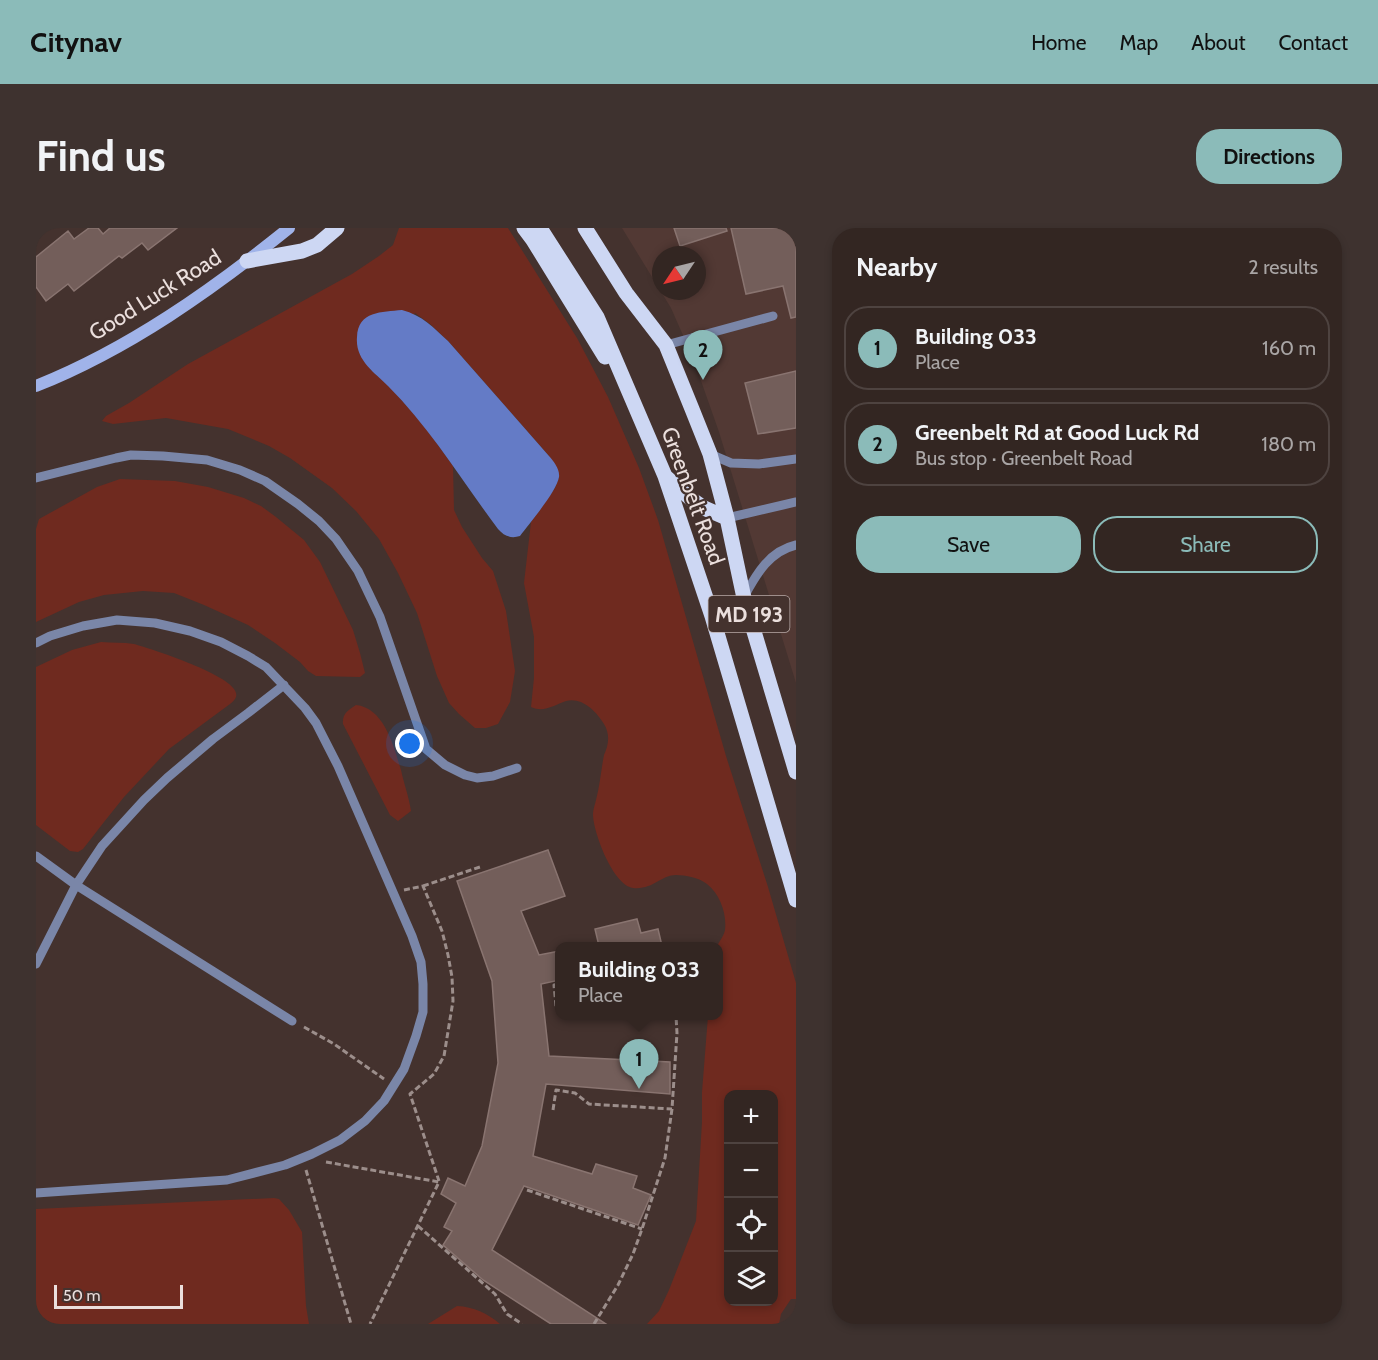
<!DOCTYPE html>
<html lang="en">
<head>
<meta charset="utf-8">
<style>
	body { margin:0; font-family:Cabin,sans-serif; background:#3e322f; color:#f1f3f6 }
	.controls { position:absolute; right:18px; bottom:18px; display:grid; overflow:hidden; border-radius:12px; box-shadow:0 3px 9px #0003 }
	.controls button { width:54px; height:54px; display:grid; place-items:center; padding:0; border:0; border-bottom:2px solid #4e4340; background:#332622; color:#f1f3f6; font:30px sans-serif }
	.compass { position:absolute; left:616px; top:18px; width:54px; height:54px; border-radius:50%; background:#332622; box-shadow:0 3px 9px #0003; rotate:235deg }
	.scale { position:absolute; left:18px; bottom:15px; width:129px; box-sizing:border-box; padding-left:6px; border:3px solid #ebdfdd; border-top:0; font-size:16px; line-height:21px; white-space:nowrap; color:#ebdfdd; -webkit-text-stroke:4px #44322e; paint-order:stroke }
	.you { position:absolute; left:374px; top:516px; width:21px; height:21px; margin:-15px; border:4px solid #fff; border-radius:50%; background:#1a73e8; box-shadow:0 0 0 9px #1a73e833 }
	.badge { display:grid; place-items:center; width:39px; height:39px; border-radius:50%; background:#8bbbb9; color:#111; font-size:20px; font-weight:700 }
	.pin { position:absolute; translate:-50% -50px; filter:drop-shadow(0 2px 3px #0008) }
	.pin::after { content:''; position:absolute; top:32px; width:21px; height:18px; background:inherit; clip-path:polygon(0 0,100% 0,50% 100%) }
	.popup { position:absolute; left:519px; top:714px; width:168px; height:78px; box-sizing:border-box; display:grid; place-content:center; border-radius:12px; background:#332622; filter:drop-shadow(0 2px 4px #0005); font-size:20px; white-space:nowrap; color:#a9a5a5 }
	.popup b { font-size:22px; color:#f1f3f6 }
	.popup::after { content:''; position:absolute; left:50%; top:100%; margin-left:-12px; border:12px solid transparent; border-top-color:#332622 }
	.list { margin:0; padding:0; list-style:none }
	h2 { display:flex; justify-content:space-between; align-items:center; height:78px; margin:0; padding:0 24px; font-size:26px }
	h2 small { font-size:20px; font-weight:400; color:#a9a5a5 }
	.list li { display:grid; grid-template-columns:39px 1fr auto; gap:18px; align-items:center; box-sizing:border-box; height:84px; margin:0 12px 12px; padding:0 12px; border:2px solid #4e4340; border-radius:24px }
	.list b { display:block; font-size:22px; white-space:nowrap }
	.list p { margin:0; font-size:20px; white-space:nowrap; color:#a9a5a5 }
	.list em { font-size:20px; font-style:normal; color:#a9a5a5 }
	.actions { display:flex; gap:12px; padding:18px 24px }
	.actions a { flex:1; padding:14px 0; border:2px solid #8bbbb9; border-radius:24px; text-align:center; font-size:21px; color:#8bbbb9 }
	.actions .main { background:#8bbbb9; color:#111 }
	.icon { flex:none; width:33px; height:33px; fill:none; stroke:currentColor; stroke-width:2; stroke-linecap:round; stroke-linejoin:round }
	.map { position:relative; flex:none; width:760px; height:1096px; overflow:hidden; border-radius:24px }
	header { display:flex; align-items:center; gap:36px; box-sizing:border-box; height:84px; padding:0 30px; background:#8bbbb9; color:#111 }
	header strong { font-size:28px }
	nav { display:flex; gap:33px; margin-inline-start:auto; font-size:21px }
	.intro { display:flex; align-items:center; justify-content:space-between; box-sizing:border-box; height:144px; padding:0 36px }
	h1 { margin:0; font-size:42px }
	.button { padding:15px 27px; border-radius:24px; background:#8bbbb9; color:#111; font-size:21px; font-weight:700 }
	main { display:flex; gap:36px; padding:0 36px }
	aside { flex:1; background:#332622; border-radius:24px; box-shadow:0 3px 9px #0003 }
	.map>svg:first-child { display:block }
	.built { fill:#523934; fill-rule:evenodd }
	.green { fill:#6f2a1f; fill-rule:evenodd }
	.water { fill:#647bc6 }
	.building { fill:#735e5a; stroke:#897470; stroke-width:1.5 }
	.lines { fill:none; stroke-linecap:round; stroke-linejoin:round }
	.path { stroke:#9c8e8b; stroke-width:3; stroke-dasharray:6 3; stroke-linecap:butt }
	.lane { stroke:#7a86a8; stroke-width:9 }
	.secondary { stroke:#a0b3e9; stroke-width:12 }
	.primary { stroke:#cdd7f3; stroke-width:15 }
	.labels { text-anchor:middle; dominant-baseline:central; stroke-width:4.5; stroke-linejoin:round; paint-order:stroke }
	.shield { fill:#44322e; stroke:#b9aba8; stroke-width:1.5 }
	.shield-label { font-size:21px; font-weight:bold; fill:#ebdfdd }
	.street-label { font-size:22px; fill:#ebdfdd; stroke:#44322e }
</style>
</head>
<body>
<header>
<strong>Citynav</strong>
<nav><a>Home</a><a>Map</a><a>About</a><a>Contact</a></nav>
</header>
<div class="intro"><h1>Find us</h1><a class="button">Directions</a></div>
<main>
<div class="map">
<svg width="760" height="1096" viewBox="0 0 760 1096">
	<rect width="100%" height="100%" fill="#44322e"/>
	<!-- built -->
	<path class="built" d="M 586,0 L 760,0 L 760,455 L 683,204 L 657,130 L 635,80 ZM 625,27 L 661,27 L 661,63 L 625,63 Z"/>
	<!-- green -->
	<path class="green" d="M 363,0 L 472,0 L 541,110 L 572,169 L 603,240 L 622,292 L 690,528 L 732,659 L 760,755 L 760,1071 L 755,1071 L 745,1086 L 743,1096 L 611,1096 L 623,1083 L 633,1062 L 660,993 L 666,894 L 666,864 L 672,788 L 682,788 L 682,718 L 681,718 C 684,713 688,707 689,702 C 691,686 684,666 671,656 C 664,650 649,647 640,647 C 625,647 617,662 597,660 C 577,657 557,604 557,586 C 557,581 559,577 560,572 C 564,557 565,542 568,527 C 573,516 574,506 568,496 C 560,483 546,469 530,473 C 518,477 508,485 495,479 L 498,450 L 498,409 L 488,355 L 495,294 L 519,260 L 523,249 L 513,228 L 412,113 L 394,96 L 379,85 L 334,141 L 352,157 L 386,195 L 417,238 L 418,282 L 426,299 L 446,330 L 457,343 L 470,383 L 479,443 L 474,474 L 462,496 L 450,500 L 439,500 L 423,486 L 413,475 L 401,448 L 381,385 L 362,345 L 343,311 L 320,283 L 296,260 L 254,230 L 233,218 L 192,201 L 130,190 L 77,196 L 66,193 L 70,188 L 93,175 L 152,136 L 316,46 L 343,28 L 357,17 ZM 692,866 L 738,866 L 738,1074 L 692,1074 Z
		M 84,251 L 139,253 L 172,259 L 208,270 L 225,278 L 240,289 L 268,312 L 284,334 L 317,402 L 324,425 L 329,445 L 324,449 L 280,448 L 272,443 L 264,434 L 239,415 L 212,397 L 168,377 L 138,365 L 107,363 L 68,367 L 43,374 L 0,394 L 0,301 L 3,291 L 61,259 Z
		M 65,414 C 76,415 87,414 98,416 C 117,421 188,445 198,461 C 203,468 199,472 194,476 L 133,521 L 88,569 L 68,594 L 47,621 L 42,624 L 34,623 L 0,597 L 0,439 L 36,422 Z
		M 320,477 C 349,480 358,520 365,542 C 368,556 373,569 375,583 L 362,593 L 354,587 L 307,496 C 306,486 312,482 320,477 Z
		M 238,970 L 243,971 L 253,982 L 266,1004 L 270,1078 L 273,1096 L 0,1096 L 0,981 Z
		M 421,1078 C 438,1079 451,1085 464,1096 L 392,1096 Z"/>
	<!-- water -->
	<path class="water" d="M 366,82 C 386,87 398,100 412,113 L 513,228 C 518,234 524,241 523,249 C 521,263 493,296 484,308 C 475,311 468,308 462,301 C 426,253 395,201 352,158 C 338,144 319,132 321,109 C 322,83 346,84 366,82 Z"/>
	<!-- building -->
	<path class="building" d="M 53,0 L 62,0 L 67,6 L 74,0 L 141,0 L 112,22 L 106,15 L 86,30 L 83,28 L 38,63 L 32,56 L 10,73 L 0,59 L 0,29 L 32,3 L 38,11 Z
		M 638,0 L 690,0 L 691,3 L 644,18 Z
		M 695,0 L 760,0 L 760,89 L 755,90 L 747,58 L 710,66 Z
		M 760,143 L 760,200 L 722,206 L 709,155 Z
		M 512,622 L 529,668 L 485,683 L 503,727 L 524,723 L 524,752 L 505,756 L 513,828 L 634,834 L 634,866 L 510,856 L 497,928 L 556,946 L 560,936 L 601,948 L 597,960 L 615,967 L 602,997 L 488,958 L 456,1022 L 570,1096 L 515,1096 L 447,1052 L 407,1017 L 416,1003 L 408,999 L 420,975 L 405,966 L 412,950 L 429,958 L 446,918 L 462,835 L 456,753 L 421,653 Z
		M 601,691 L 605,705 L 622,701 L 626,718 L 563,718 L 559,701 Z"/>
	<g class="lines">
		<!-- path -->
		<path class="path" d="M 387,658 L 444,639
			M 368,662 L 387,658 L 406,703 L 412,727 L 416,749 L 417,773 L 408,828 L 398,846 L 374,866 L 403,953
			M 520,778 L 518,757 L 524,756
			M 268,799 L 298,816 L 348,851
			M 517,882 L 520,862 L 539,865 L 553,876 L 636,881
			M 290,934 L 403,954 L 334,1096
			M 270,942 L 315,1096
			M 491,962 L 606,1001
			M 382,998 L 459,1066 L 471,1086 L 486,1096
			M 558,1096 L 582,1057 L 597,1026 L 606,1001 L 629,930 L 636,881 L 641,805 L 640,788"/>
		<!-- lane -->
		<path class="lane" d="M 630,117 L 737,88
			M 674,226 L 695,235 L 723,236 L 760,231
			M 0,250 L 80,230 L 95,227 L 127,228 L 171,232 L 204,242 L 229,253 L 262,276 L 283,293 L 300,311 L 322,343 L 344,389 L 390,521 L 409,537 L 429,547 L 441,550 L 457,548 L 481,540
			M 691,290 L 760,274
			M 709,367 C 721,345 734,323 760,317
			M 0,415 L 14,408 L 47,398 L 81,392 L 119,395 L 154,403 L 185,414 L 212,428 L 230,439 L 269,480 L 280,495 L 302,538 L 376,708 L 385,734 L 387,756 L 387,784 L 380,808 L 368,841 L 348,873 L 329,893 L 304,912 L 276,926 L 249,937 L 191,952 L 0,965
			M 0,628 L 40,657 L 256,793
			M 0,736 L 40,657 L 66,618 L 108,572 L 131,550 L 177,511 L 212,485 L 248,457"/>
		<!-- secondary -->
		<path class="secondary" d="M 0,158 C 93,121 176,62 253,0"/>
		<!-- primary -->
		<path class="primary" d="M 488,0 L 497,12 L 569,129
			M 504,0 L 561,89 L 629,248 L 676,388 L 760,672
			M 549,0 L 590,65 L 630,117 L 656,181 L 674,226 L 691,290 L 708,370 L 760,544
			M 211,33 L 266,23 L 281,17 L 301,0
			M 629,248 L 655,271 L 668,280 L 691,290"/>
	</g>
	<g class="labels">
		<!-- shield labels -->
		<rect class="shield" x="672.5" y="368" width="81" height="36" rx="4.5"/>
		<g class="shield-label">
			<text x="713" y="386">MD 193</text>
		</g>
		<!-- street labels -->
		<g class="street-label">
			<text transform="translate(119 67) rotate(-32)">Good Luck Road</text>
			<text transform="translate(657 268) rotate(70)">Greenbelt Road</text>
		</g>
	</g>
</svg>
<div class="controls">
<button>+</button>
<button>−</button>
<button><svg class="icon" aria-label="locate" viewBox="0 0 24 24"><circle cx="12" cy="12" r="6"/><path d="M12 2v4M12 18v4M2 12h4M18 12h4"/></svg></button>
<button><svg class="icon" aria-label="layers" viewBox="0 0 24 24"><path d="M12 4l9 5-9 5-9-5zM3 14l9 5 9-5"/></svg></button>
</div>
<svg class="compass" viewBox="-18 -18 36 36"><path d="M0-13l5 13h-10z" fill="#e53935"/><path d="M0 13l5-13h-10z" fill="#a9a5a5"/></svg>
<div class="scale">50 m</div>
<div class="you"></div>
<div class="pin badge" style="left:603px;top:861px">1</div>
<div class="popup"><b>Building 033</b>Place</div>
<div class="pin badge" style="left:667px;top:152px">2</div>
</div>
<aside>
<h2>Nearby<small>2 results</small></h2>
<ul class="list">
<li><span class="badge">1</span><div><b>Building 033</b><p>Place</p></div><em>160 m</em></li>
<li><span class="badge">2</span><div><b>Greenbelt Rd at Good Luck Rd</b><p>Bus stop · Greenbelt Road</p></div><em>180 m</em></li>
</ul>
<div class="actions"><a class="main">Save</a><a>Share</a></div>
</aside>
</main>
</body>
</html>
